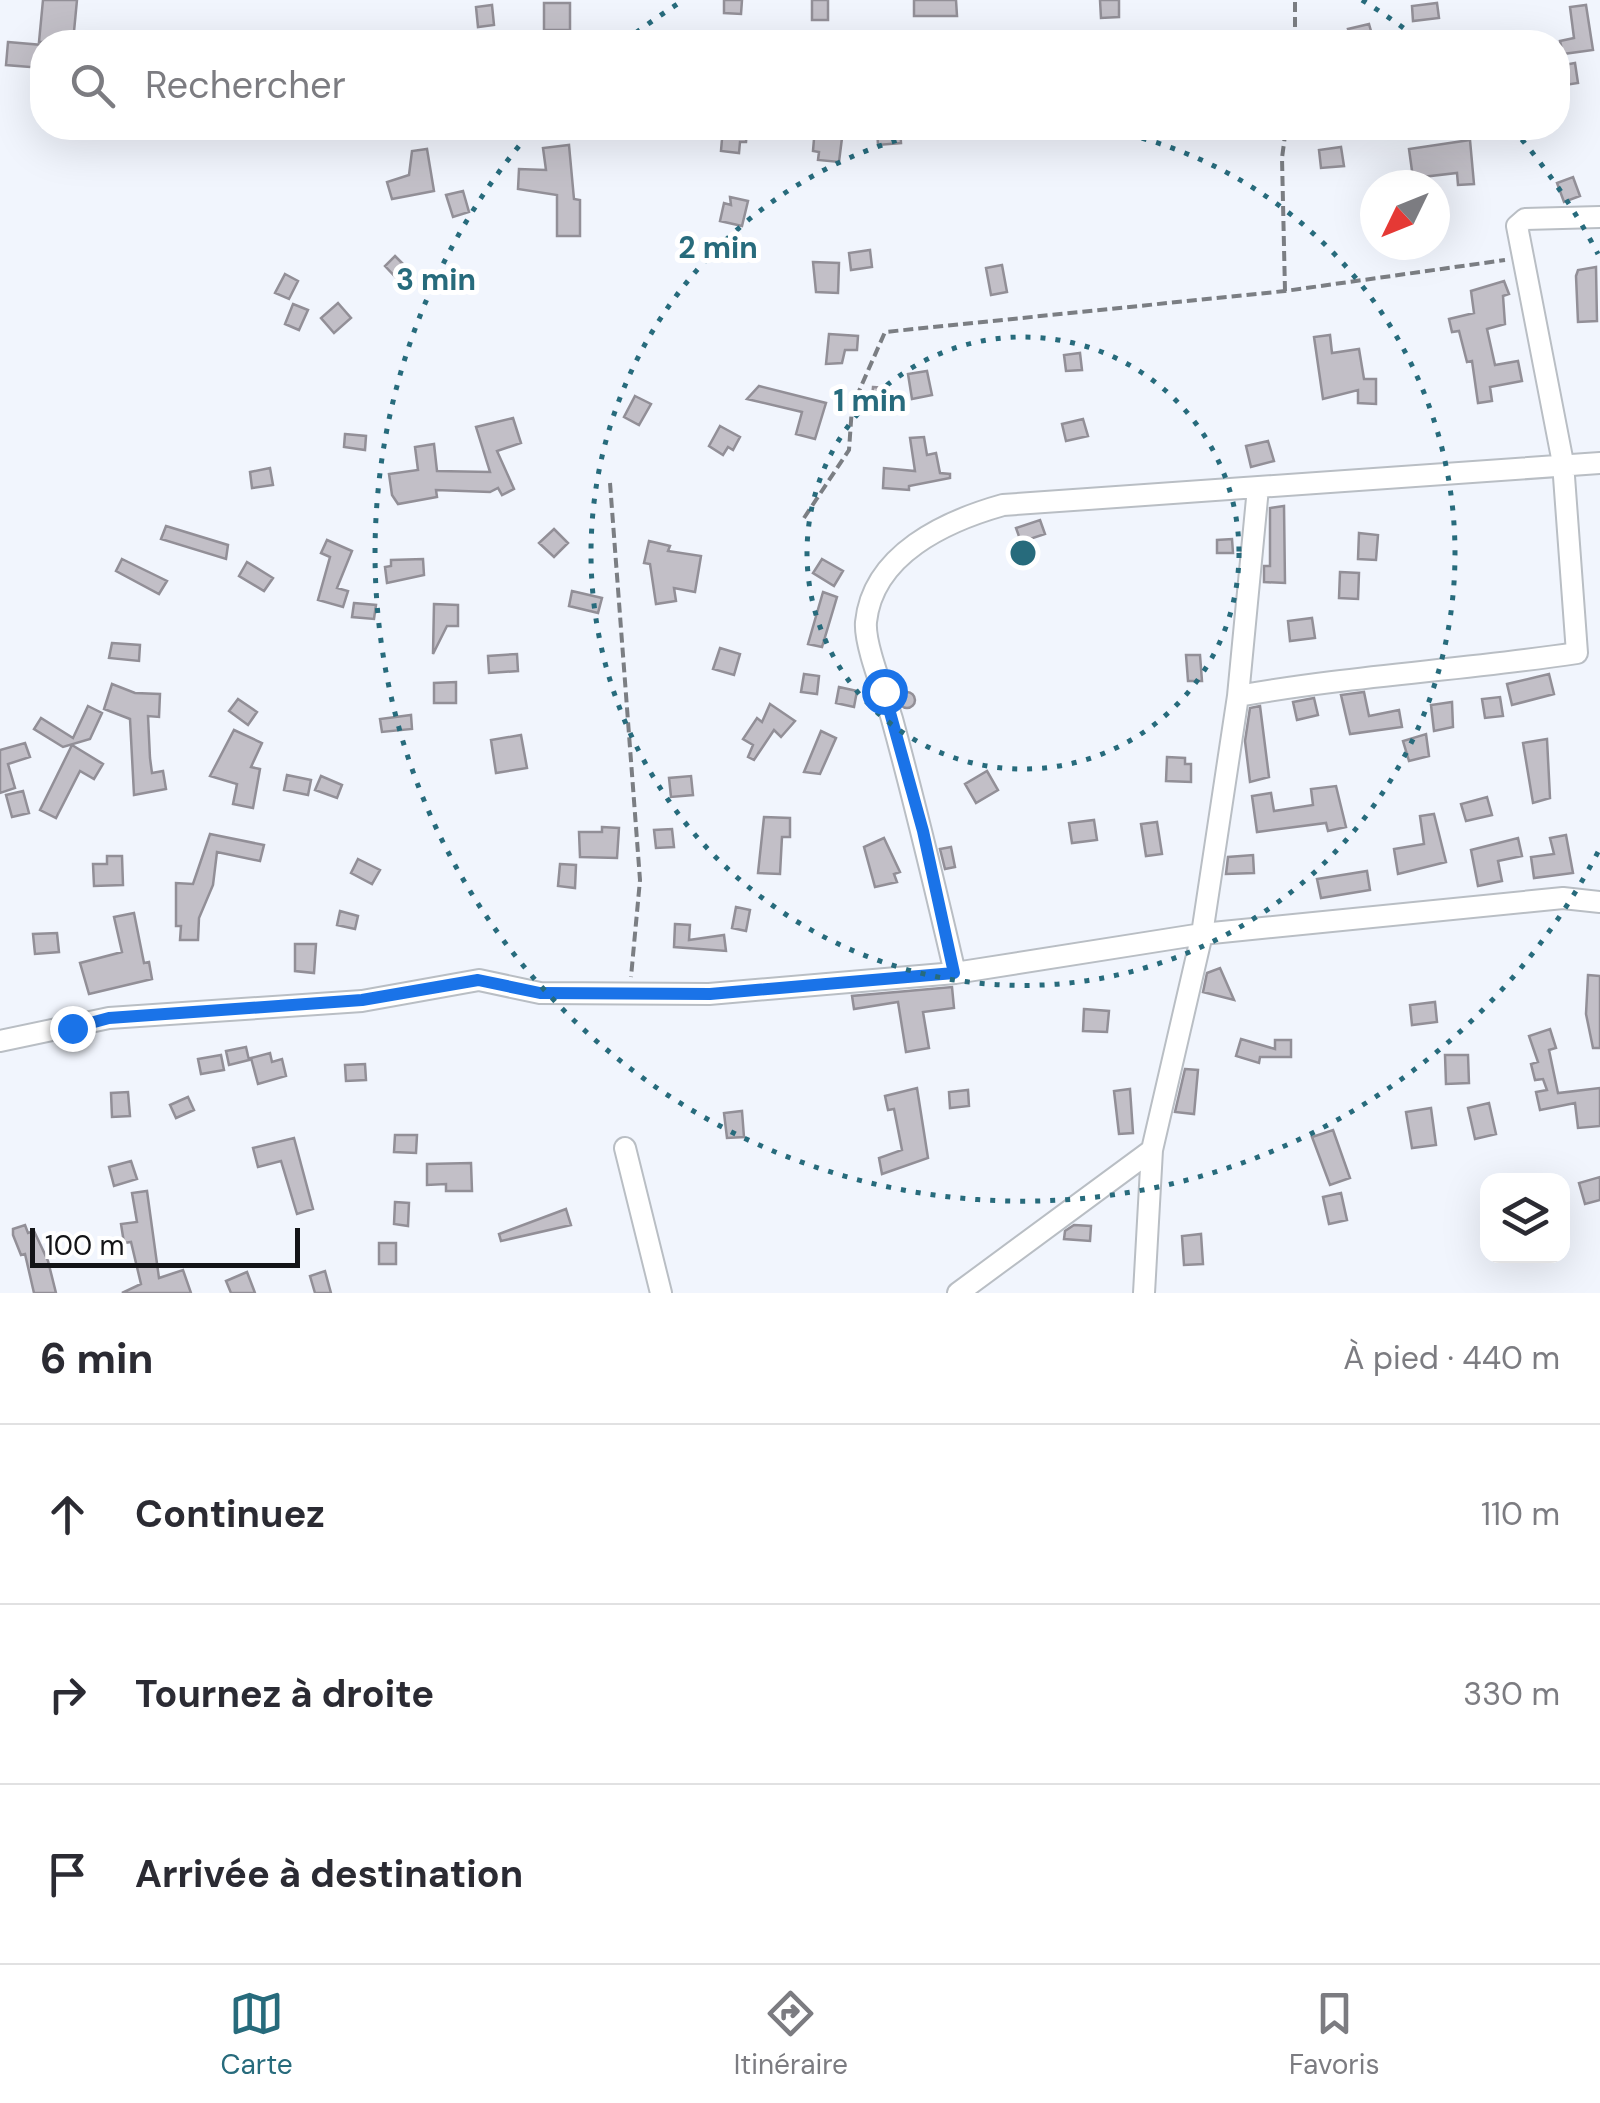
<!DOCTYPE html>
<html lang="fr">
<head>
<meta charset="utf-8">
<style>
	body { margin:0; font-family:"DM Sans",sans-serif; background:#f2f2f3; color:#2b2b33 }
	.controls { position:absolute; right:30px; bottom:30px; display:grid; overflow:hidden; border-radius:20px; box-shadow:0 10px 40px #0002 }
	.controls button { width:90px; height:90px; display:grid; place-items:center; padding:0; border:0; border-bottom:2px solid #e1e1e2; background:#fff; color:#2b2b33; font:50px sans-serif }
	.compass { position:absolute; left:1360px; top:170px; width:90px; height:90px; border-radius:50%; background:#fff; box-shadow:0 10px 40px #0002; rotate:227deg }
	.scale { position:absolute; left:30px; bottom:25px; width:270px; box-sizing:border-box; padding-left:10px; border:5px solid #131417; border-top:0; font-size:28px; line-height:35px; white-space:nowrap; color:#131417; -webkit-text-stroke:8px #fff; paint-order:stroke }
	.stop { position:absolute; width:30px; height:30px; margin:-22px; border:8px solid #1a73e8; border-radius:50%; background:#fff }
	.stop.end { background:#1a73e8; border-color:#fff; box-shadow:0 2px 10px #0008 }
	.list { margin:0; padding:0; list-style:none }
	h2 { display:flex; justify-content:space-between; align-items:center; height:130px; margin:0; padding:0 40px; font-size:42px }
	h2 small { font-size:32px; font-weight:400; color:#7c7c81 }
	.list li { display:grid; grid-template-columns:65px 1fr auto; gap:30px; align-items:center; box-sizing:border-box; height:180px; padding:0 40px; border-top:2px solid #e1e1e2 }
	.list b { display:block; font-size:38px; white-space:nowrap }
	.list em { font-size:32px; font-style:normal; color:#7c7c81 }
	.icon { flex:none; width:55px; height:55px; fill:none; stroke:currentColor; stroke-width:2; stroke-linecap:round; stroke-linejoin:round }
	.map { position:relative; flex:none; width:1600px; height:1293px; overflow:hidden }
	.search { position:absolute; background:#fff; box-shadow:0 10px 40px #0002; left:30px; right:30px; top:30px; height:110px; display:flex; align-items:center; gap:25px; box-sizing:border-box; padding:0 35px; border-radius:40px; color:#7c7c81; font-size:38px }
	.sheet { height:670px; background:#fff }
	nav { display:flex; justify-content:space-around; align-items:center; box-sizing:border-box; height:140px; border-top:2px solid #e1e1e2; background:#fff; font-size:28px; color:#7c7c81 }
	nav a { display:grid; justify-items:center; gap:5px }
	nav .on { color:#276b7c }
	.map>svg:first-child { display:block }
	.building { fill:#c2bfc7; stroke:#928f97; stroke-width:2.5 }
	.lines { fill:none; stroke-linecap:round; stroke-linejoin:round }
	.minor-casing { stroke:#b9bec4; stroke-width:24 }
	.path { stroke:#7b7e83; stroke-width:4; stroke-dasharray:10 5; stroke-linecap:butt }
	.minor { stroke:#fff; stroke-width:20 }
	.route { stroke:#1a73e8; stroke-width:12 }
	.ring { fill:none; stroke:#276b7c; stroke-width:5; stroke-dasharray:5 10 }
	.centre { fill:#276b7c; stroke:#fff; stroke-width:5 }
	.ring-label { font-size:30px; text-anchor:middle; font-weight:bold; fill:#276b7c; stroke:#fff; stroke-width:10; stroke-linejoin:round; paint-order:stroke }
</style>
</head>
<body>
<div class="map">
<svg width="1600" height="1293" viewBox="0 0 1600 1293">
	<rect width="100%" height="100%" fill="#f1f5fd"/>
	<!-- building -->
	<path class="building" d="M 43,0 L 77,0 L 73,42 L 39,42 Z
		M 724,0 L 742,0 L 741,14 L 724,13 Z
		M 812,0 L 828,0 L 828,20 L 812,20 Z
		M 914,0 L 956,0 L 957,16 L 914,16 Z
		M 1100,0 L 1119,0 L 1119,17 L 1101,18 Z
		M 544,3 L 570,3 L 570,30 L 544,30 Z
		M 1437,3 L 1439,18 L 1413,21 L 1412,6 Z
		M 492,5 L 494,25 L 478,27 L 476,7 Z
		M 1586,5 L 1593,50 L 1563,54 L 1560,41 L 1574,38 L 1570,7 Z
		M 1369,24 L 1373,38 L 1352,42 L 1348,29 Z
		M 8,42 L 42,45 L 42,68 L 6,65 Z
		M 1575,63 L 1578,83 L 1558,86 L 1558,66 Z
		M 706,128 L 747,129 L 746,142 L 740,142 L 739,153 L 721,151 L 722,139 L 705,136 Z
		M 877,128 L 900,128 L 901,143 L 878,145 Z
		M 823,136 L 842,138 L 839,162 L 818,160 L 819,152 L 813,151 L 814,139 Z
		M 1470,140 L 1474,184 L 1458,185 L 1457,173 L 1413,178 L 1409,149 Z
		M 569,145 L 574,199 L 580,200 L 580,236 L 557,236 L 557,195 L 518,189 L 519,169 L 546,170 L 543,148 Z
		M 1341,147 L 1344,166 L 1321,168 L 1319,150 Z
		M 427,149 L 434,191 L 392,199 L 387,182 L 409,175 L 412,151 Z
		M 1573,177 L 1580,196 L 1564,202 L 1557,183 Z
		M 463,191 L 469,212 L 453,217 L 446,195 Z
		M 730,197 L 748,201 L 742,226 L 720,221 L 724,203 L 731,205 Z
		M 870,250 L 872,267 L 851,270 L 849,253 Z
		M 395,256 L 413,274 L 402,284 L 385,266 Z
		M 813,262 L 839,263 L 838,293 L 816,292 Z
		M 1002,265 L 1007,292 L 991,295 L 986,268 Z
		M 1596,267 L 1597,321 L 1578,322 L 1576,276 L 1578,270 Z
		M 285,274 L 298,281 L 289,299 L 275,293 Z
		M 1504,281 L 1509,294 L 1503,296 L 1505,324 L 1487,329 L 1495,365 L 1518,361 L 1522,381 L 1490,387 L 1492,401 L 1478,403 L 1472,361 L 1467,362 L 1459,331 L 1452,332 L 1449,319 L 1474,313 L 1471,291 Z
		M 338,303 L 351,318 L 334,333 L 321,318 Z
		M 293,304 L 308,310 L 299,330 L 285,324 Z
		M 829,334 L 858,336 L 857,350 L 845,350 L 842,363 L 826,364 Z
		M 1330,335 L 1332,353 L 1359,349 L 1364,379 L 1376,379 L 1376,404 L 1358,403 L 1358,390 L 1323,399 L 1314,337 Z
		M 1080,353 L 1082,370 L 1066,371 L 1064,355 Z
		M 927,371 L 932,395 L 912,399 L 908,374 Z
		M 759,386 L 826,403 L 815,439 L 796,434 L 802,412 L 747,399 Z
		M 873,387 L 886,388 L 884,409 L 871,408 Z
		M 635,396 L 651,404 L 639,425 L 624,417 Z
		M 513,418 L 521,443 L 497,451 L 514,489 L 502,495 L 498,488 L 490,492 L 436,490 L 437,497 L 398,504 L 392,495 L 389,474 L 418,470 L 415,447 L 434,444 L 437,471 L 490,472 L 476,427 Z
		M 1083,419 L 1088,436 L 1066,441 L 1062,424 Z
		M 720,426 L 740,437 L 733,450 L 728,447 L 723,455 L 709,446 Z
		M 345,434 L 366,436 L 365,450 L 344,447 Z
		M 924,437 L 927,455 L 936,453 L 940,473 L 950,474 L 950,478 L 909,486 L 909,490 L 883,488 L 884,468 L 915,471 L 910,438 Z
		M 1268,441 L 1274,461 L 1251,467 L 1246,446 Z
		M 270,468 L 273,485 L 252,488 L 250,472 Z
		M 1284,506 L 1285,583 L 1264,582 L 1264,566 L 1270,566 L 1270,508 Z
		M 1040,520 L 1045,534 L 1021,542 L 1016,528 Z
		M 166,526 L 228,545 L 226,559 L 161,539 Z
		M 554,529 L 568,543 L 554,557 L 539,543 Z
		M 1359,533 L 1378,535 L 1376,560 L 1358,559 Z
		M 1232,539 L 1233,553 L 1217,553 L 1217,540 Z
		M 327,540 L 352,551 L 337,588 L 348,591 L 343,607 L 318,600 L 330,557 L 321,553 Z
		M 649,541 L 670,546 L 668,551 L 701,556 L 695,592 L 674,588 L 676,601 L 656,604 L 650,564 L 644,563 Z
		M 122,559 L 167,581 L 159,594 L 116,571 Z
		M 423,559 L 424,575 L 387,583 L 385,567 L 391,566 L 391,560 Z
		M 822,559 L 843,571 L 834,586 L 813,573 Z
		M 247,562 L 273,578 L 264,591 L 239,576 Z
		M 1340,572 L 1359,573 L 1358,599 L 1339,598 Z
		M 572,591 L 602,598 L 598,613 L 569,606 Z
		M 823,592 L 837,597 L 822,647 L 808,644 Z
		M 354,603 L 376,605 L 374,619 L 352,617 Z
		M 434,604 L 458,605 L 458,626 L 447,626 L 433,654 Z
		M 1312,618 L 1315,638 L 1290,641 L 1288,621 Z
		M 112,643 L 140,645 L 139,661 L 109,658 Z
		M 720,648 L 740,654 L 734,675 L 713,669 Z
		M 517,654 L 518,671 L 489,673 L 488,656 Z
		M 1186,655 L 1200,655 L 1202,681 L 1188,681 Z
		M 804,674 L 819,676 L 817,694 L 801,692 Z
		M 1549,674 L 1554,694 L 1512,705 L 1507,684 Z
		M 456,682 L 456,703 L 434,703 L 434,683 Z
		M 112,684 L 135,693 L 160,694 L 159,717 L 148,716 L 150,758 L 152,773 L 163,771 L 166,789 L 134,795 L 130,719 L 104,709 Z
		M 839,687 L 857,691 L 854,707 L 836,703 Z
		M899 700a8 8 0 1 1 16 0a8 8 0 1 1-16 0Z
		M 1364,692 L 1369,716 L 1399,710 L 1402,727 L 1350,734 L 1341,695 Z
		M 1500,697 L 1503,716 L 1485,718 L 1482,699 Z
		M 1314,698 L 1318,715 L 1297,720 L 1293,702 Z
		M 238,699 L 257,712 L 248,725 L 229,711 Z
		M 1452,702 L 1453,727 L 1434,731 L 1431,705 Z
		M 770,704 L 795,721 L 781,737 L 774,730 L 754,760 L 748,757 L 753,745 L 743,739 L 757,718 L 762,722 Z
		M 88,706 L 102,713 L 90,739 L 63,747 L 34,729 L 41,718 L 73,738 Z
		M 1260,706 L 1269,777 L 1250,782 L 1245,741 L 1250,708 Z
		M 411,715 L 412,729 L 382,732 L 380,719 Z
		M 234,730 L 262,743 L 251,767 L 260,769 L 253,808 L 233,804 L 237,784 L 210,776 Z
		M 821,731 L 836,738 L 820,774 L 804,772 Z
		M 1426,734 L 1429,756 L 1409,761 L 1403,741 Z
		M 521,735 L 527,768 L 496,773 L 491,740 Z
		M 1547,739 L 1550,798 L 1533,803 L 1523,743 Z
		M 25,743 L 30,757 L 8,764 L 15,788 L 0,793 L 0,750 Z
		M 72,745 L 103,764 L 94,779 L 80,771 L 56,818 L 40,810 Z
		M 1167,757 L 1185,758 L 1185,764 L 1191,764 L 1191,782 L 1166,781 Z
		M 987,771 L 998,790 L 976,803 L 965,784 Z
		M 287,775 L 311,780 L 308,795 L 284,790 Z
		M 321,776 L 342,785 L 337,798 L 315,790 Z
		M 691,776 L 693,795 L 671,797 L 669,778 Z
		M 1336,786 L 1346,827 L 1328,831 L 1326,823 L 1257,832 L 1252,796 L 1271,793 L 1274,811 L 1313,805 L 1311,789 Z
		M 23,791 L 29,813 L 12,817 L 6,795 Z
		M 1487,797 L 1492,815 L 1466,821 L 1461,804 Z
		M 1434,814 L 1446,862 L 1398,874 L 1394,849 L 1424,844 L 1420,816 Z
		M 764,817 L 790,818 L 790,837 L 782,837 L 780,874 L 758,873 Z
		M 1094,820 L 1097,840 L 1072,843 L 1069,823 Z
		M 1157,822 L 1162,854 L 1146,856 L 1141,824 Z
		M 602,827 L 619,828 L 617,858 L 580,857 L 579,832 L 602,832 Z
		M 672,829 L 674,847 L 656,848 L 654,830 Z
		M 210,834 L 264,845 L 260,861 L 217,852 L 213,885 L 199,918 L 198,940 L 180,940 L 181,926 L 176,926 L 176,883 L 193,884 Z
		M 1566,835 L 1573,873 L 1534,878 L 1531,857 L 1554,854 L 1550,838 Z
		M 884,838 L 900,872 L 894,874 L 897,882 L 875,887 L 864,847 Z
		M 1518,838 L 1522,856 L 1498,861 L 1502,881 L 1478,886 L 1471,850 Z
		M 951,847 L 955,867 L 945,869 L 940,849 Z
		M 1253,855 L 1254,873 L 1226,874 L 1228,857 Z
		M 107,856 L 122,856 L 123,885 L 94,886 L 93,864 L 107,864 Z
		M 358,859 L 380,870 L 372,884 L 351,873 Z
		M 560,864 L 576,865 L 575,888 L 558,886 Z
		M 1367,871 L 1370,890 L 1321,898 L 1317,879 Z
		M 736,907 L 750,910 L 746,931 L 732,928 Z
		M 340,911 L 358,916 L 355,929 L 337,925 Z
		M 134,913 L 144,963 L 149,962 L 152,979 L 89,994 L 80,963 L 122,952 L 114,917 Z
		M 675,924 L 690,925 L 689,940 L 724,935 L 726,951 L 674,947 Z
		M 57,933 L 59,952 L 35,954 L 33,934 Z
		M 295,944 L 316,944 L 314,973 L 295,971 Z
		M 1220,968 L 1234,1000 L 1203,992 L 1207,973 Z
		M 1588,975 L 1600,976 L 1600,1048 L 1593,1048 L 1586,1014 Z
		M 952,987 L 954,1008 L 923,1012 L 929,1048 L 906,1052 L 898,1002 L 854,1009 L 852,996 Z
		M 1435,1002 L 1437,1022 L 1412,1025 L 1410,1005 Z
		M 1084,1009 L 1109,1011 L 1107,1032 L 1083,1031 Z
		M 1550,1029 L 1556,1048 L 1549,1050 L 1558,1093 L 1600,1088 L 1600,1126 L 1578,1128 L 1575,1103 L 1540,1110 L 1536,1092 L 1547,1090 L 1543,1079 L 1535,1080 L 1531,1064 L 1538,1062 L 1529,1036 Z
		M 1241,1039 L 1275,1049 L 1275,1040 L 1291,1040 L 1291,1057 L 1260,1057 L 1259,1063 L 1236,1056 Z
		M 246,1047 L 249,1060 L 229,1065 L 226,1051 Z
		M 270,1053 L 272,1062 L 282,1059 L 286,1076 L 258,1084 L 251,1058 Z
		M 221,1055 L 224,1070 L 201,1074 L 198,1059 Z
		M 1445,1055 L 1468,1055 L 1469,1083 L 1446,1084 Z
		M 365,1064 L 366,1080 L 346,1081 L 345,1065 Z
		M 1185,1069 L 1198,1070 L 1194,1114 L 1175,1112 Z
		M 917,1088 L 928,1158 L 882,1174 L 879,1158 L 902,1150 L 894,1109 L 888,1110 L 885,1096 Z
		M 1130,1089 L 1133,1133 L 1119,1134 L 1114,1091 Z
		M 968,1090 L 969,1106 L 950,1108 L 949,1092 Z
		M 128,1092 L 130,1116 L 112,1117 L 111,1093 Z
		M 188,1097 L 194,1110 L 176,1118 L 170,1105 Z
		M 1489,1103 L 1496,1134 L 1475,1139 L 1468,1108 Z
		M 1431,1108 L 1436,1145 L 1412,1148 L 1406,1112 Z
		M 742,1111 L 744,1137 L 727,1138 L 724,1113 Z
		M 1333,1130 L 1350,1178 L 1330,1185 L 1312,1137 Z
		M 395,1135 L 417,1135 L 416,1153 L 394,1152 Z
		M 294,1138 L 313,1209 L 297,1214 L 281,1161 L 258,1167 L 253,1148 Z
		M 131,1161 L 137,1179 L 114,1186 L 109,1167 Z
		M 471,1163 L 472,1191 L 446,1191 L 446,1184 L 427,1185 L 427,1164 Z
		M 1600,1177 L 1600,1200 L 1585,1204 L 1579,1183 Z
		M 147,1191 L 159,1278 L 183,1270 L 191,1293 L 122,1293 L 141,1284 L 131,1242 L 124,1243 L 121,1224 L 137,1222 L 132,1193 Z
		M 1341,1193 L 1347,1220 L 1329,1224 L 1323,1197 Z
		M 395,1202 L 409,1203 L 408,1226 L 394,1224 Z
		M 566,1209 L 571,1225 L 501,1241 L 499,1234 Z
		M 25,1225 L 28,1233 L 34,1231 L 48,1261 L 56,1293 L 34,1293 L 25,1254 L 21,1255 L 13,1235 L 13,1229 Z
		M 1074,1225 L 1091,1226 L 1090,1241 L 1064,1239 L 1065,1231 Z
		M 1201,1234 L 1203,1264 L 1184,1265 L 1182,1236 Z
		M 379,1243 L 396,1243 L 396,1264 L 379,1264 Z
		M 325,1271 L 331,1293 L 315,1293 L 310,1276 Z
		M 247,1272 L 255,1293 L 231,1293 L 226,1281 Z"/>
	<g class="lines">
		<!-- minor casing -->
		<g class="minor-casing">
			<path id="minor" d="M 1238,696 L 1258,488
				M 955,973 C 935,887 915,803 892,719 C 885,695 864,645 866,622 C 873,554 946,521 1003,505 L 1600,463
				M 0,1041 L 109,1018 L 362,1001 L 479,980 L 540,993 L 709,994 L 955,973 L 1202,934 L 1563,898 L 1600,902
				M 625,1148 L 661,1293
				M 958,1293 L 1152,1150 L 1202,934 L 1238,696 C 1350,676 1464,670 1577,653 L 1563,463 L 1517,226 L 1525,219 L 1600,217
				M 1144,1293 L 1152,1150"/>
		</g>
		<!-- path -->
		<path class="path" d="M 1295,42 L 1295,0
			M 1285,291 L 1282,158 L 1286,128
			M 610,483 L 640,880 L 631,977
			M 804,518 L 849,450 L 852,407 L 885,332 L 1285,291 L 1505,260"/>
		<!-- minor -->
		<use href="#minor" class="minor"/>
	</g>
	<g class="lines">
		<!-- route -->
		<path class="route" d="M 72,1028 L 109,1018 L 362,1000 L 478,980 L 540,993 L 710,994 L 954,973 L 923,831 L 884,691"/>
	</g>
	<!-- distance rings -->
	<g class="ring">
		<circle cx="1023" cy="553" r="216"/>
		<path d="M1098 128A432 432 0 1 1 948 128"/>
		<path d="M1598 852A648 648 0 1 1 534 128M624 42A648 648 0 0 1 684 0M1362 0A648 648 0 0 1 1422 42M1512 128A648 648 0 0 1 1598 254"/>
	</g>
	<circle cx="1023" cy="553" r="15" class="centre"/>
	<g class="ring-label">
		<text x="718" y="258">2 min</text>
		<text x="436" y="290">3 min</text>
		<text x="870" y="411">1 min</text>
	</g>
</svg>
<div class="controls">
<button><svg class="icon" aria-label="layers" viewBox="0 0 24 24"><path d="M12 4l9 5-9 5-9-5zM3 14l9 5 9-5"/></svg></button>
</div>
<svg class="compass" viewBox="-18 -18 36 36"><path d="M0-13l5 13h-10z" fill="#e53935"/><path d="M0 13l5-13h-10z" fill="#7c7c81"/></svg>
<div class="scale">100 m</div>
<div class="stop" style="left:884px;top:691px"></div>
<div class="stop end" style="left:72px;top:1028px"></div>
<div class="search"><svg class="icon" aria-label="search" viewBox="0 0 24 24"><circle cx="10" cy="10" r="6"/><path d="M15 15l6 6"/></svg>Rechercher</div>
</div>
<section class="sheet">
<h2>6 min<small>À pied · 440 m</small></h2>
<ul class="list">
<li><svg class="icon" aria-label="ahead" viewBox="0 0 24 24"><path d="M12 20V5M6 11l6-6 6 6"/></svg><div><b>Continuez</b></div><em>110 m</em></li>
<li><svg class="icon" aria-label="right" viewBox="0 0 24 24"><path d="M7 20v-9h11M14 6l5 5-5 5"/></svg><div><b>Tournez à droite</b></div><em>330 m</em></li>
<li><svg class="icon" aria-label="arrive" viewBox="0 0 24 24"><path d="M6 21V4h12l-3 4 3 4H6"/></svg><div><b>Arrivée à destination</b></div></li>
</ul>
</section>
<nav>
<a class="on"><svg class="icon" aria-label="map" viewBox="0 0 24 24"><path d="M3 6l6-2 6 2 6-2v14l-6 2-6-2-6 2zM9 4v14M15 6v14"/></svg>Carte</a>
<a><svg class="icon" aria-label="directions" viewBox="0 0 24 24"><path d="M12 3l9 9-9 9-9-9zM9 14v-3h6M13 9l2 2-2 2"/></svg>Itinéraire</a>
<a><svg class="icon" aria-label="saved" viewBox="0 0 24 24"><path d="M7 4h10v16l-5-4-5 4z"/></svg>Favoris</a>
</nav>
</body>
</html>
